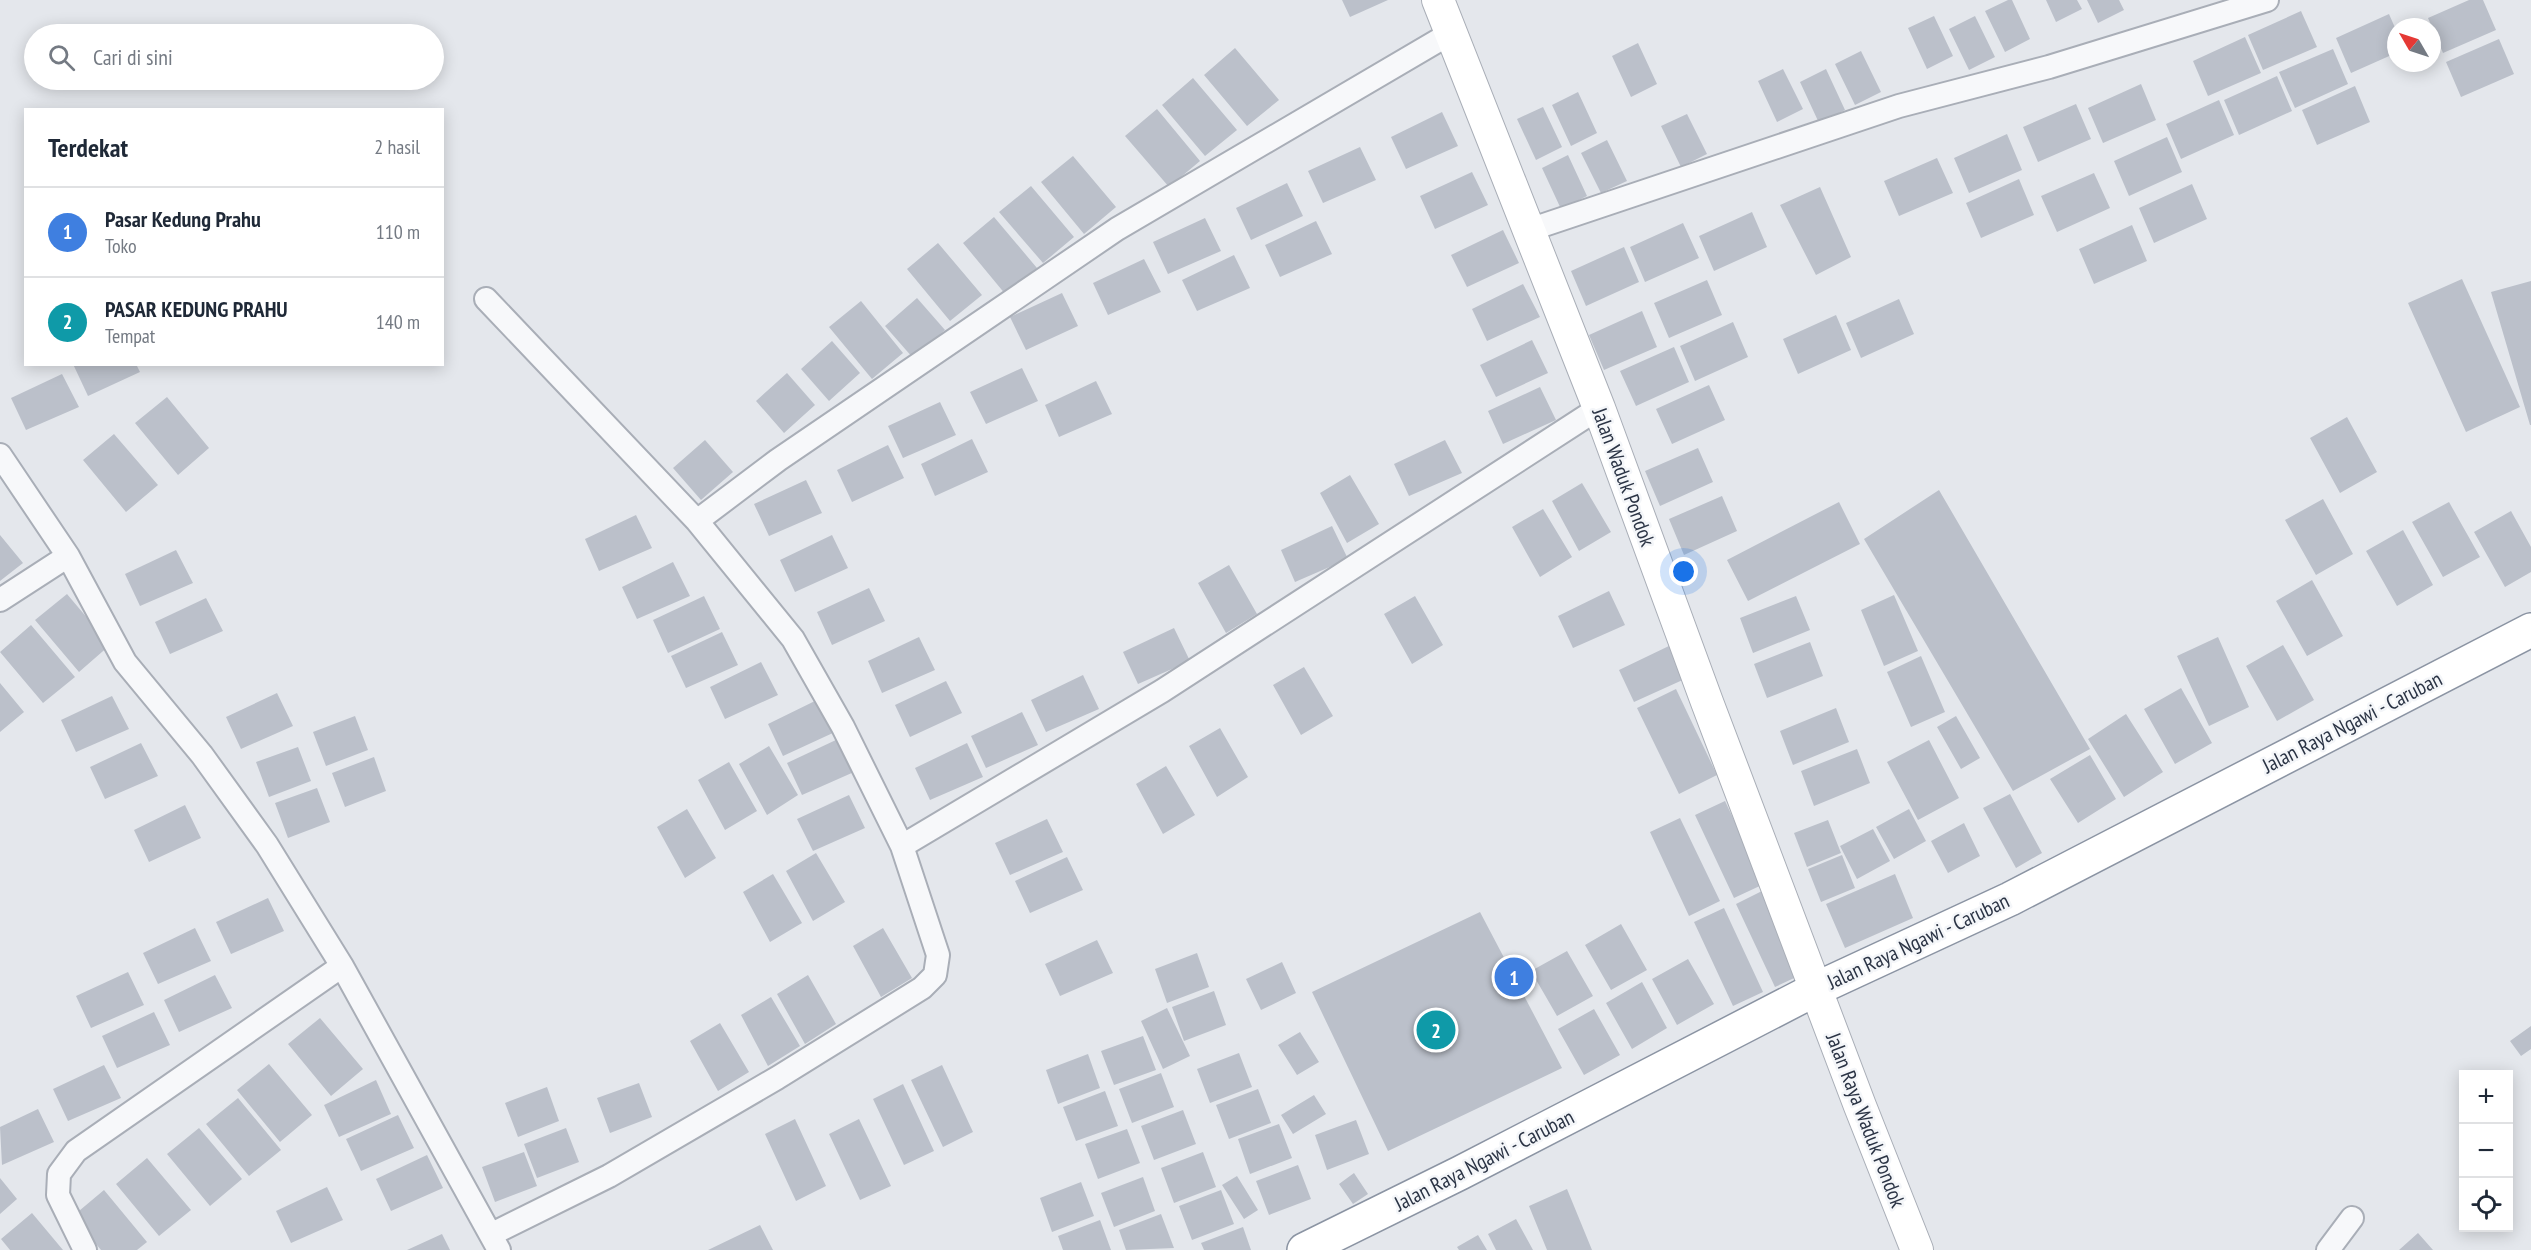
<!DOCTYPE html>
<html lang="id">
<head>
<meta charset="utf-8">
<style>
	body { margin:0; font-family:"PT Sans Narrow",sans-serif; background:#f6f6f7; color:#1f2937 }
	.controls { position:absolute; right:18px; bottom:18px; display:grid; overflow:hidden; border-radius:0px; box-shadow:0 3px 15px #0003 }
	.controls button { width:54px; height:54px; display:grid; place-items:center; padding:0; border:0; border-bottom:2px solid #e0e1e3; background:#fff; color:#1f2937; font:30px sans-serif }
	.compass { position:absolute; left:2387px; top:18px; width:54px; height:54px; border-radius:50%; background:#fff; box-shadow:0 3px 15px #0003; rotate:309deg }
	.you { position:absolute; left:1684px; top:572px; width:21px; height:21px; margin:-15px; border:4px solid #fff; border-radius:50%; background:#1a73e8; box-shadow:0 0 0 9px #1a73e833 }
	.badge { display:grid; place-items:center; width:39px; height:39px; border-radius:50%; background:#d1495b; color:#fff; font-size:20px; font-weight:700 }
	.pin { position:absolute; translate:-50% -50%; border:3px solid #fff; box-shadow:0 2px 6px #0006 }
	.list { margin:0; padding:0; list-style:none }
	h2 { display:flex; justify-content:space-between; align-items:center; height:78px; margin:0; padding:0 24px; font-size:26px }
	h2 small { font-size:20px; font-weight:400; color:#747a83 }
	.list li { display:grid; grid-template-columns:39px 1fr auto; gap:18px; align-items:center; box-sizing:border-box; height:90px; padding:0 24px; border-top:2px solid #e0e1e3 }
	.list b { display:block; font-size:22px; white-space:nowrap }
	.list p { margin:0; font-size:20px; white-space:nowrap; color:#747a83 }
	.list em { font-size:20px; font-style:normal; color:#747a83 }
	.icon { flex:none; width:33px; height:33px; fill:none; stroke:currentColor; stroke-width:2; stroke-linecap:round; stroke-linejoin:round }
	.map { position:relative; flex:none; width:2531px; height:1250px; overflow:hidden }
	.search { position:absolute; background:#fff; box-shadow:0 3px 15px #0003; left:24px; top:24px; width:420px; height:66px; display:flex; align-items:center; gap:15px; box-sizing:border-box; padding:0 21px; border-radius:33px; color:#747a83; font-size:22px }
	.panel { position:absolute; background:#fff; box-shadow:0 3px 15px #0003; left:24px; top:108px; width:420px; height:258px; border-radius:0px }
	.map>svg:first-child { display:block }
	.building { fill:#bbc0ca }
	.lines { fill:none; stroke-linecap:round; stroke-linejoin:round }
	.street-casing { stroke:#a9aeb7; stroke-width:26 }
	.secondary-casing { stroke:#a9aeb7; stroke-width:34 }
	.highway-casing { stroke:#8b94a3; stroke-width:36 }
	.street { stroke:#f7f8fa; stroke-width:22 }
	.secondary { stroke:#fff; stroke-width:32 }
	.highway { stroke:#fff; stroke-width:33 }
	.labels { text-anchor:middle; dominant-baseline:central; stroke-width:5; stroke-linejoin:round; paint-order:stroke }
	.street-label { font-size:21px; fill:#2b3445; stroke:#f4f6f9 }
</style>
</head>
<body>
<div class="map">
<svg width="2531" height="1250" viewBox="0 0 2531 1250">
	<rect width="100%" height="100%" fill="#e4e7ec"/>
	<!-- building -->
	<path class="building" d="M 1342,0 L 1388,0 L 1350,17 Z
		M 2008,0 L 2012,0 L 2030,39 L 2005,52 L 1985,11 Z
		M 2046,0 L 2077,0 L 2082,9 L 2056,22 Z
		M 2087,0 L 2119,0 L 2124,10 L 2098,23 Z
		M 2469,0 L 2483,0 L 2496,30 L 2443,53 L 2428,18 Z
		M 2301,11 L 2317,47 L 2263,70 L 2248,35 Z
		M 2389,14 L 2396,30 L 2396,53 L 2351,73 L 2336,38 Z
		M 1934,16 L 1953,56 L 1927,69 L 1908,28 Z
		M 1975,16 L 1995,57 L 1969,70 L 1949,29 Z
		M 2245,37 L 2261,73 L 2208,96 L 2193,61 Z
		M 2499,39 L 2514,74 L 2461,97 L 2446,62 Z
		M 1638,43 L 1657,84 L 1631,97 L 1612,56 Z
		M 1235,48 L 1279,100 L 1247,126 L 1204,75 Z
		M 2333,49 L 2348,84 L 2295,108 L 2279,72 Z
		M 1861,51 L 1881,92 L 1855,105 L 1835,64 Z
		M 1783,69 L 1803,109 L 1777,122 L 1758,81 Z
		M 1826,69 L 1845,110 L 1819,123 L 1800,82 Z
		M 2277,76 L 2292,111 L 2239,135 L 2224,100 Z
		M 1193,78 L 1237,130 L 1205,156 L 1162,105 Z
		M 2141,84 L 2156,120 L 2103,143 L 2088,108 Z
		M 2355,86 L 2370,122 L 2317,145 L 2302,110 Z
		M 1578,92 L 1597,133 L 1571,146 L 1552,105 Z
		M 2219,100 L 2234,135 L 2181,159 L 2166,124 Z
		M 2076,104 L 2091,139 L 2038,162 L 2023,127 Z
		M 1543,107 L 1562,147 L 1536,160 L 1517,119 Z
		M 1157,109 L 1200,161 L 1169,187 L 1125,136 Z
		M 1442,112 L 1458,146 L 1406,169 L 1391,137 Z
		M 1687,114 L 1707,154 L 1681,167 L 1661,126 Z
		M 2007,134 L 2022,170 L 1969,193 L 1954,158 Z
		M 2167,137 L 2182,172 L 2129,196 L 2114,161 Z
		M 1607,140 L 1627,181 L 1601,193 L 1581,153 Z
		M 1360,147 L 1376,180 L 1323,203 L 1308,171 Z
		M 1568,155 L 1587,196 L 1561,209 L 1542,168 Z
		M 1073,156 L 1116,207 L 1084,234 L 1041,182 Z
		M 1937,158 L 1953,193 L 1899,216 L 1884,181 Z
		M 1472,172 L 1488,205 L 1435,229 L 1420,196 Z
		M 2094,173 L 2110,208 L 2057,232 L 2041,196 Z
		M 2019,179 L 2034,215 L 1981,238 L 1966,203 Z
		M 1287,183 L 1303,216 L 1251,240 L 1236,208 Z
		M 2192,184 L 2207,219 L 2154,243 L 2139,208 Z
		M 1031,186 L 1074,237 L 1043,263 L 999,212 Z
		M 1820,187 L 1851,257 L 1816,275 L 1780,205 Z
		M 1752,212 L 1767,247 L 1714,271 L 1699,236 Z
		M 994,217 L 1037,268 L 1006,295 L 963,243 Z
		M 1205,218 L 1221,251 L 1168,274 L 1153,242 Z
		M 1316,221 L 1332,254 L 1280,277 L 1265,245 Z
		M 1683,223 L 1699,258 L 1645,282 L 1630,247 Z
		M 2132,225 L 2147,261 L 2094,284 L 2079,249 Z
		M 1503,230 L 1519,263 L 1467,287 L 1451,255 Z
		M 938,243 L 982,295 L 950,321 L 907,269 Z
		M 1624,247 L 1639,282 L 1586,306 L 1571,271 Z
		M 1234,255 L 1250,288 L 1197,311 L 1182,280 Z
		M 1144,259 L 1161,292 L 1108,315 L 1093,283 Z
		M 2462,279 L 2520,407 L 2466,432 L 2408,303 Z
		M 1707,280 L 1722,315 L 1669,338 L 1654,303 Z
		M 2531,281 L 2531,425 L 2530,425 L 2491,292 Z
		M 1523,284 L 1540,317 L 1487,341 L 1472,309 Z
		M 1062,293 L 1078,326 L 1026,350 L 1010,317 Z
		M 917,298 L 945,330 L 913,358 L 885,326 Z
		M 1899,299 L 1914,334 L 1861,358 L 1846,323 Z
		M 861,301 L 903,353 L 872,379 L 829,327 Z
		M 1642,311 L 1657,347 L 1604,370 L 1589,335 Z
		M 1836,315 L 1851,350 L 1798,374 L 1783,339 Z
		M 1733,322 L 1748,357 L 1695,381 L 1680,346 Z
		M 1532,340 L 1548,373 L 1496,397 L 1480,365 Z
		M 832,341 L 860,373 L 829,401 L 801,369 Z
		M 1674,347 L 1689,382 L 1636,406 L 1620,371 Z
		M 73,364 L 136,364 L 140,372 L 88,396 Z
		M 1022,368 L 1038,401 L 986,424 L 970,392 Z
		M 787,373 L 815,405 L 784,433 L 756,401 Z
		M 62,374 L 79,407 L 26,430 L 11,398 Z
		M 1096,381 L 1112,414 L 1059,437 L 1045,405 Z
		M 1709,385 L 1725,420 L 1672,444 L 1656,409 Z
		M 1540,387 L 1556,420 L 1503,444 L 1488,411 Z
		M 167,397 L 209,448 L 178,475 L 135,423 Z
		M 940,402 L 956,435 L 903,458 L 888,426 Z
		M 2347,417 L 2377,472 L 2340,493 L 2310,438 Z
		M 114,434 L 158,485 L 126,512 L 83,460 Z
		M 972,439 L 988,472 L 935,496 L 921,464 Z
		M 705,440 L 733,472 L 701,500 L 673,468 Z
		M 1445,440 L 1462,473 L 1409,496 L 1394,464 Z
		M 888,445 L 904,478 L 852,502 L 837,470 Z
		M 1698,448 L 1713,482 L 1660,506 L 1645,471 Z
		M 1350,475 L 1379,524 L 1347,543 L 1320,493 Z
		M 806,480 L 822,513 L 769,536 L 754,504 Z
		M 1582,483 L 1611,532 L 1579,551 L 1552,501 Z
		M 1939,490 L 2090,749 L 2013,791 L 1864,539 Z
		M 1722,496 L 1737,531 L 1684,555 L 1669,519 Z
		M 2323,499 L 2353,554 L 2316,575 L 2285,520 Z
		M 1839,502 L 1860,544 L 1748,601 L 1727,560 Z
		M 2449,502 L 2480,557 L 2443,577 L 2412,522 Z
		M 1543,509 L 1572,557 L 1540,577 L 1512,527 Z
		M 2511,511 L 2531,547 L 2531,572 L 2505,587 L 2474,532 Z
		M 636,515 L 652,548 L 599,571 L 585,539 Z
		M 1332,526 L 1348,559 L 1295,582 L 1281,550 Z
		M 2403,530 L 2433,585 L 2397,606 L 2366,551 Z
		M 0,535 L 23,563 L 0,581 Z
		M 832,535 L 848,568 L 795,592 L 780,560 Z
		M 176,550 L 193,583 L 140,606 L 125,574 Z
		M 673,562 L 690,596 L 637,619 L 622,587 Z
		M 1229,565 L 1257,614 L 1226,633 L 1198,583 Z
		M 2312,580 L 2343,636 L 2307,656 L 2276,601 Z
		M 869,588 L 885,621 L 832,645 L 817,612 Z
		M 1609,591 L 1625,625 L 1573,648 L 1558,616 Z
		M 67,594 L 110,645 L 79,672 L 35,620 Z
		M 1894,595 L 1918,651 L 1884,666 L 1861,610 Z
		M 704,596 L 720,629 L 668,653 L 653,620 Z
		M 1415,596 L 1443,645 L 1412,664 L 1384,614 Z
		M 1796,596 L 1810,630 L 1753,653 L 1740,618 Z
		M 206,598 L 223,631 L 170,654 L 155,622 Z
		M 31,625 L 75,677 L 43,703 L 0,652 Z
		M 1174,628 L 1190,661 L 1138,684 L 1123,652 Z
		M 722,632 L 738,665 L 686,688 L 671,656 Z
		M 919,637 L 935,670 L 882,693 L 868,661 Z
		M 2218,637 L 2249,707 L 2209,726 L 2177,656 Z
		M 1810,642 L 1823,676 L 1767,698 L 1754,664 Z
		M 1671,645 L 1687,678 L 1634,702 L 1619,670 Z
		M 2283,645 L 2314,700 L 2277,721 L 2246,666 Z
		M 1921,656 L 1945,712 L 1911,727 L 1887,672 Z
		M 761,662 L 778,695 L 725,719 L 710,687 Z
		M 1304,667 L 1333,716 L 1301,735 L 1273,685 Z
		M 1083,675 L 1099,709 L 1046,732 L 1031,700 Z
		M 946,681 L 962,713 L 910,737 L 895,705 Z
		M 0,683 L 24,712 L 0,732 Z
		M 2181,688 L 2212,743 L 2175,764 L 2144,709 Z
		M 1676,689 L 1717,775 L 1679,794 L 1637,708 Z
		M 277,693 L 293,726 L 241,749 L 226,717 Z
		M 112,696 L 129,729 L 76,752 L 61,720 Z
		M 819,699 L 835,732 L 783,756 L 768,724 Z
		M 1836,708 L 1849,742 L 1793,765 L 1780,731 Z
		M 1022,712 L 1038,745 L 986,768 L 971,736 Z
		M 2126,714 L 2163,772 L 2124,797 L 2088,739 Z
		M 355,716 L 368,750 L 326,766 L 313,732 Z
		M 1956,716 L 1980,758 L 1961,769 L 1937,727 Z
		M 1220,728 L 1248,777 L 1217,797 L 1189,746 Z
		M 838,739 L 854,772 L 802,795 L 787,763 Z
		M 1929,740 L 1959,798 L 1918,820 L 1887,762 Z
		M 141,743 L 158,776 L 105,799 L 90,767 Z
		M 967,743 L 983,777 L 930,800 L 915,768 Z
		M 769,746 L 798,795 L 767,815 L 739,764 Z
		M 298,747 L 311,781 L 269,797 L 256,762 Z
		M 1857,749 L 1870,783 L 1814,806 L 1801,771 Z
		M 2090,755 L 2116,799 L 2078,823 L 2050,779 Z
		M 374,757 L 386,791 L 345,807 L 332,773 Z
		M 729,762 L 757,811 L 725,830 L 698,780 Z
		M 1166,766 L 1195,815 L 1163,834 L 1136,784 Z
		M 317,788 L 330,822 L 288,838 L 275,803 Z
		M 2010,794 L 2042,853 L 2016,868 L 1983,808 Z
		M 849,795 L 865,828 L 813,851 L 797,819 Z
		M 1725,801 L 1764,884 L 1734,898 L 1695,815 Z
		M 185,805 L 201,838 L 149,862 L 134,830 Z
		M 687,809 L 716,858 L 685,878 L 657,827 Z
		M 1909,809 L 1926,841 L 1894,859 L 1876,827 Z
		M 1680,818 L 1720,901 L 1689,916 L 1650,832 Z
		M 1047,819 L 1063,852 L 1010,875 L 995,843 Z
		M 1828,820 L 1841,853 L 1807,867 L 1794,833 Z
		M 1964,823 L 1980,856 L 1948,873 L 1931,841 Z
		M 1873,829 L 1890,861 L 1857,879 L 1840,846 Z
		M 816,853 L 845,902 L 813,921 L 786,871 Z
		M 1842,855 L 1855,888 L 1821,902 L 1808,869 Z
		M 1067,857 L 1083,890 L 1030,913 L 1015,881 Z
		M 773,874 L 802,923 L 770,942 L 743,892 Z
		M 1895,874 L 1913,918 L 1845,948 L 1826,904 Z
		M 1766,889 L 1805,973 L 1775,987 L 1736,904 Z
		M 268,898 L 284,931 L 231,954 L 216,922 Z
		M 1724,908 L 1763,992 L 1733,1006 L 1694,922 Z
		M 1480,912 L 1562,1068 L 1388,1151 L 1312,992 Z
		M 1621,924 L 1647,970 L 1611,990 L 1585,945 Z
		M 195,928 L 211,961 L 158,984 L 143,953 Z
		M 883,928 L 912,978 L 881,997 L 853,946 Z
		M 1097,940 L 1113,973 L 1060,996 L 1045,964 Z
		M 1567,951 L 1593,996 L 1557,1016 L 1531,971 Z
		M 1197,953 L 1209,987 L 1167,1003 L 1155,969 Z
		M 1688,959 L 1714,1004 L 1677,1025 L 1652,979 Z
		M 1282,962 L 1296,993 L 1261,1010 L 1246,979 Z
		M 128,972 L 144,1005 L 91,1028 L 76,996 Z
		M 215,975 L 232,1008 L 179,1032 L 164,1000 Z
		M 808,975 L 836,1024 L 805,1044 L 777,994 Z
		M 1642,982 L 1667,1028 L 1632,1049 L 1606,1003 Z
		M 1214,991 L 1226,1025 L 1184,1041 L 1172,1007 Z
		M 771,997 L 800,1046 L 768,1066 L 741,1015 Z
		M 1167,1008 L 1190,1056 L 1163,1069 L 1141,1021 Z
		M 1594,1009 L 1620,1055 L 1584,1075 L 1558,1029 Z
		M 154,1012 L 170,1045 L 117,1068 L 102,1036 Z
		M 320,1018 L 363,1069 L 331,1096 L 288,1044 Z
		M 720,1023 L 749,1072 L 718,1091 L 690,1041 Z
		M 2531,1026 L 2531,1049 L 2521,1056 L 2510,1041 Z
		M 1300,1032 L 1319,1062 L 1297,1075 L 1278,1045 Z
		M 1143,1036 L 1156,1070 L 1114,1085 L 1101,1051 Z
		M 1239,1053 L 1252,1087 L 1210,1103 L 1197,1069 Z
		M 1088,1054 L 1100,1088 L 1058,1104 L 1046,1070 Z
		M 269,1064 L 312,1115 L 280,1142 L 237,1090 Z
		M 104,1065 L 121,1098 L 68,1121 L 53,1089 Z
		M 942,1065 L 973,1132 L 943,1147 L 911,1080 Z
		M 1161,1073 L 1174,1107 L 1132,1123 L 1119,1089 Z
		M 376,1080 L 391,1114 L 339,1137 L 324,1105 Z
		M 639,1083 L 652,1117 L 610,1133 L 597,1098 Z
		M 903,1084 L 934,1151 L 904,1165 L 873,1099 Z
		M 547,1087 L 559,1121 L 518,1137 L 505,1103 Z
		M 1258,1089 L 1271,1123 L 1229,1139 L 1216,1105 Z
		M 1105,1091 L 1118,1126 L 1076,1141 L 1063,1107 Z
		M 1314,1095 L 1326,1114 L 1293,1134 L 1281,1115 Z
		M 238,1098 L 281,1150 L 249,1176 L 206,1124 Z
		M 38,1109 L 54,1142 L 2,1165 L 0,1127 Z
		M 1183,1110 L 1196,1144 L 1154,1160 L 1141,1126 Z
		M 398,1115 L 414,1148 L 361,1171 L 346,1139 Z
		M 795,1119 L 826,1186 L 796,1201 L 765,1134 Z
		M 859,1119 L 891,1186 L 860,1200 L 829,1134 Z
		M 1356,1120 L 1369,1154 L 1327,1170 L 1315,1135 Z
		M 1279,1124 L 1292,1158 L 1250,1174 L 1238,1139 Z
		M 199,1128 L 242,1179 L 210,1206 L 167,1154 Z
		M 566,1128 L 579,1162 L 537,1178 L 524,1144 Z
		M 1127,1129 L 1140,1163 L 1098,1179 L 1085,1144 Z
		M 524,1152 L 537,1186 L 495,1202 L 482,1167 Z
		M 1203,1152 L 1216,1187 L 1174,1203 L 1161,1168 Z
		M 427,1155 L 443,1188 L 391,1211 L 376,1179 Z
		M 147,1158 L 191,1210 L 159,1236 L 116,1184 Z
		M 1298,1165 L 1311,1199 L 1269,1215 L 1256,1181 Z
		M 1354,1173 L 1368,1194 L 1353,1204 L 1339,1184 Z
		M 1237,1176 L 1258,1210 L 1244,1219 L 1222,1185 Z
		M 1143,1177 L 1155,1211 L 1114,1227 L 1101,1193 Z
		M 0,1178 L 17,1199 L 0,1214 Z
		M 1081,1182 L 1094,1216 L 1052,1232 L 1040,1198 Z
		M 327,1187 L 343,1220 L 291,1243 L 276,1211 Z
		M 1567,1189 L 1592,1250 L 1547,1250 L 1529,1206 Z
		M 104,1190 L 147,1242 L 137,1250 L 101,1250 L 73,1216 Z
		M 1221,1190 L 1234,1224 L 1192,1240 L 1179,1206 Z
		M 32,1213 L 63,1250 L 10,1250 L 1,1239 Z
		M 1161,1214 L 1174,1248 L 1126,1250 L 1119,1230 Z
		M 1516,1219 L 1533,1250 L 1496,1250 L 1488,1234 Z
		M 1100,1220 L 1111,1250 L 1063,1250 L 1058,1236 Z
		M 760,1225 L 773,1250 L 708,1250 Z
		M 1243,1227 L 1251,1250 L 1204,1250 L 1201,1243 Z
		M 2418,1233 L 2433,1250 L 2399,1250 Z
		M 442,1234 L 450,1250 L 407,1250 Z
		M 1478,1235 L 1487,1250 L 1459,1250 L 1457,1247 Z"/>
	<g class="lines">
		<!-- street casing -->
		<g class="street-casing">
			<path id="street" d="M 1529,230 L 1899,106 L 2049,67 L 2267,0
				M 486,299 L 697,521 L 793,639 L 843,727 L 902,846 L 938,955 L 935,975 L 922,988 L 777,1078 L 609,1176 L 492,1234
				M 0,455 L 68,556 L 125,662 L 202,755 L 267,845 L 342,966 L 499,1250
				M 697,521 L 778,460 L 1117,229 L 1451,33
				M 0,600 L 68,556
				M 902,846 L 1162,691 L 1599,408
				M 85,1250 L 58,1195 L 59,1174 L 76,1151 L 342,966
				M 2328,1250 L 2352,1218"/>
		</g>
		<!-- secondary casing -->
		<g class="secondary-casing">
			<path id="secondary" d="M 1438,0 L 1599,408 L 1707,702 L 1860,1106 L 1917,1250"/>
		</g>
		<!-- highway casing -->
		<g class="highway-casing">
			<path id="highway" d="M 1304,1250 L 1460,1173 L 1816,989 L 2010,899 L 2531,630"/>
		</g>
		<!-- street -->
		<use href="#street" class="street"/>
		<!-- secondary -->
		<use href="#secondary" class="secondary"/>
		<!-- highway -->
		<use href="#highway" class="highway"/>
	</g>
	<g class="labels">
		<!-- street labels -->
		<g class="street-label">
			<text transform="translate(1624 477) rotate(70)">Jalan Waduk Pondok</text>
			<text transform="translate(2352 722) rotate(-27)">Jalan Raya Ngawi - Caruban</text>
			<text transform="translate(1918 941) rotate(-25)">Jalan Raya Ngawi - Caruban</text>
			<text transform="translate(1866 1120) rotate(69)">Jalan Raya Waduk Pondok</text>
			<text transform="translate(1484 1160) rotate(-27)">Jalan Raya Ngawi - Caruban</text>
		</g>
	</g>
</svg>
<div class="controls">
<button>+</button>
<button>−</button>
<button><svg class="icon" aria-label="locate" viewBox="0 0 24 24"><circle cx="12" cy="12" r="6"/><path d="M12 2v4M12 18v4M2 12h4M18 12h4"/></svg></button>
</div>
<svg class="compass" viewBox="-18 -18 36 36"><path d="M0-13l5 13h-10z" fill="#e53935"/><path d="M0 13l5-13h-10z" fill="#747a83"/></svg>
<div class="you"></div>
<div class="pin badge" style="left:1514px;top:977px;background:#3f7fe0">1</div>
<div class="pin badge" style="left:1436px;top:1030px;background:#0f9aa8">2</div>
<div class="search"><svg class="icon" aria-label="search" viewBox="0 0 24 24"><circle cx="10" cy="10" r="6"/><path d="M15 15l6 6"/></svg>Cari di sini</div>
<section class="panel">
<h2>Terdekat<small>2 hasil</small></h2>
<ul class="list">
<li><span class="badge" style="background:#3f7fe0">1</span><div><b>Pasar Kedung Prahu</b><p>Toko</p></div><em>110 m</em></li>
<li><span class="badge" style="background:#0f9aa8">2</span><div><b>PASAR KEDUNG PRAHU</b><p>Tempat</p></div><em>140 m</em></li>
</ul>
</section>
</div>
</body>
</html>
